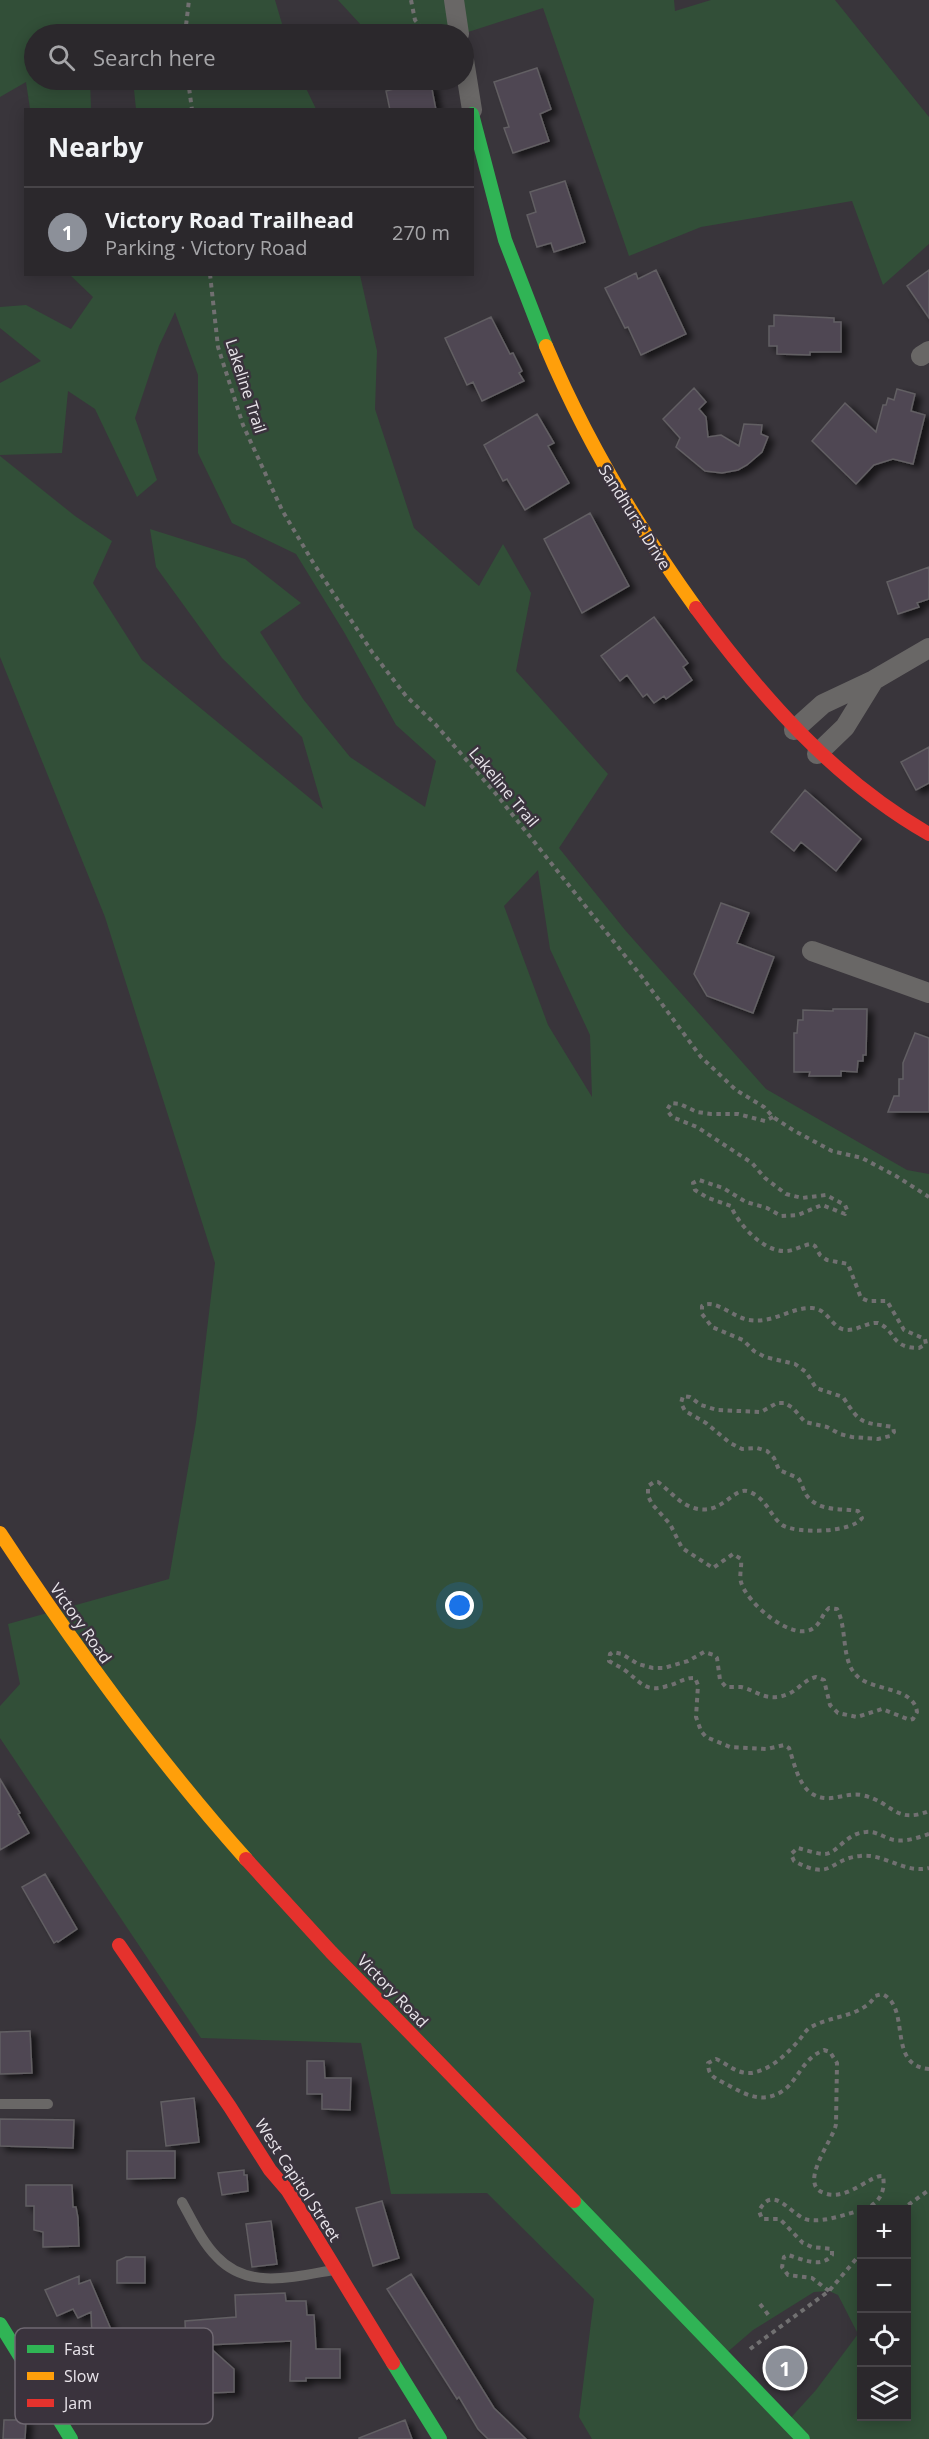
<!DOCTYPE html>
<html lang="en">
<head>
<meta charset="utf-8">
<style>
	body { margin:0; font-family:"Open Sans",sans-serif; background:#333034; color:#f1f3f6 }
	.controls { position:absolute; right:18px; bottom:18px; display:grid; overflow:hidden; border-radius:0px; box-shadow:0 3px 15px #0003 }
	.controls button { width:54px; height:54px; display:grid; place-items:center; padding:0; border:0; border-bottom:2px solid #474448; background:#2b282c; color:#f1f3f6; font:30px sans-serif }
	.you { position:absolute; left:460px; top:1606px; width:21px; height:21px; margin:-15px; border:4px solid #fff; border-radius:50%; background:#1a73e8; box-shadow:0 0 0 9px #1a73e833 }
	.badge { display:grid; place-items:center; width:39px; height:39px; border-radius:50%; background:#8c9099; color:#fff; font-size:20px; font-weight:700 }
	.pin { position:absolute; translate:-50% -50%; border:3px solid #fff; box-shadow:0 2px 6px #0006 }
	.list { margin:0; padding:0; list-style:none }
	h2 { display:flex; justify-content:space-between; align-items:center; height:78px; margin:0; padding:0 24px; font-size:26px }
	h2 small { font-size:20px; font-weight:400; color:#a6a6a9 }
	.list li { display:grid; grid-template-columns:39px 1fr auto; gap:18px; align-items:center; box-sizing:border-box; height:90px; padding:0 24px; border-top:2px solid #474448 }
	.list b { display:block; font-size:22px; white-space:nowrap }
	.list p { margin:0; font-size:20px; white-space:nowrap; color:#a6a6a9 }
	.list em { font-size:20px; font-style:normal; color:#a6a6a9 }
	.icon { flex:none; width:33px; height:33px; fill:none; stroke:currentColor; stroke-width:2; stroke-linecap:round; stroke-linejoin:round }
	.map { position:relative; flex:none; width:929px; height:2439px; overflow:hidden }
	.search { position:absolute; background:#2b282c; box-shadow:0 3px 15px #0003; left:24px; top:24px; width:450px; height:66px; display:flex; align-items:center; gap:15px; box-sizing:border-box; padding:0 21px; border-radius:33px; color:#a6a6a9; font-size:22px }
	.panel { position:absolute; background:#2b282c; box-shadow:0 3px 15px #0003; left:24px; top:108px; width:450px; height:168px; border-radius:0px }
	.map>svg:first-child { display:block }
	.green { fill:#324f38; fill-rule:evenodd }
	.building { fill:#4f4753; stroke:#625f63; stroke-width:1.5; filter:url(#shadow) }
	.lines { fill:none; stroke-linecap:round; stroke-linejoin:round }
	.path { stroke:#717071; stroke-width:4; stroke-dasharray:4.5 4.5; stroke-linecap:butt }
	.lane { stroke:#696766; stroke-width:10 }
	.street { stroke:#696766; stroke-width:20 }
	.fast { stroke:#30b455; stroke-width:14 }
	.slow { stroke:#ff9f0a; stroke-width:14 }
	.jam { stroke:#e5322d; stroke-width:14 }
	.labels { text-anchor:middle; dominant-baseline:central; stroke-width:5; stroke-linejoin:round; paint-order:stroke }
	.street-label { font-size:16px; fill:#e9e5eb; stroke:#3a333d }
	.key { fill:#3a333d; stroke:#6f6871; stroke-width:1.5 }
	.key-label { font-size:16px; fill:#e9e5eb }
</style>
</head>
<body>
<div class="map">
<svg width="929" height="2439" viewBox="0 0 929 2439">
	<defs>
		<filter id="shadow"><feDropShadow dx="6" dy="4" stdDeviation="3" flood-color="#0009"/></filter>
	</defs>
	<rect width="100%" height="100%" fill="#39353b"/>
	<!-- green -->
	<path class="green" d="M 0,0 L 275,0 L 285,34 L 34,34 L 34,80 L 90,80 L 91,109 L 30,109 L 26,82 L 0,97 Z
		M 338,0 L 674,0 L 675,11 L 711,0 L 835,0 L 929,117 L 929,244 L 883,285 L 852,201 L 701,227 L 629,256 L 543,8 L 462,34 L 357,34 L 361,25 Z
		M 133,80 L 302,80 L 316,109 L 136,109 Z
		M 70,275 L 360,275 L 377,351 L 375,409 L 414,528 L 479,586 L 503,544 L 531,593 L 516,671 L 608,774 L 559,848 L 625,930 L 766,1089 L 907,1170 L 929,1174 L 929,2439 L 592,2439 L 579,2417 L 594,2299 L 487,2193 L 391,2194 L 361,2043 L 201,2038 L 0,1738 L 0,1706 L 20,1684 L 8,1624 L 169,1579 L 196,1422 L 215,1263 L 105,917 L 0,657 L 0,456 L 75,516 L 112,541 L 93,583 L 142,660 L 323,809 L 302,737 L 222,658 L 156,567 L 150,529 L 245,559 L 301,603 L 260,632 L 303,699 L 350,757 L 425,807 L 436,761 L 396,725 L 344,632 L 296,554 L 232,523 L 198,453 L 198,375 L 175,312 L 159,346 L 135,418 L 157,480 L 137,497 L 95,409 L 68,391 L 62,453 L 0,455 L 0,383 L 41,361 L 0,328 L 0,307 L 26,305 L 71,329 L 93,297 ZM 538,870 L 550,949 L 590,1035 L 592,1097 L 548,1025 L 504,906 ZM 862,2210 L 906,2210 L 906,2416 L 862,2416 ZM 829,2291 L 838,2295 L 858,2334 L 816,2390 L 787,2422 L 724,2355 L 753,2330 L 814,2292 Z"/>
	<!-- building -->
	<path class="building" d="M 537,68 L 551,109 L 540,114 L 549,141 L 513,153 L 504,128 L 509,127 L 494,82 Z
		M 431,84 L 436,110 L 390,110 L 386,91 L 410,85 L 410,88 Z
		M 565,181 L 585,242 L 554,252 L 551,243 L 537,247 L 527,215 L 536,212 L 530,192 Z
		M 656,270 L 686,334 L 641,355 L 628,327 L 625,328 L 605,288 L 636,273 L 638,279 Z
		M 929,270 L 929,318 L 907,286 Z
		M 774,315 L 834,318 L 834,322 L 841,322 L 841,352 L 810,352 L 810,355 L 777,354 L 777,346 L 769,346 L 769,326 L 774,326 Z
		M 491,317 L 510,354 L 513,353 L 522,371 L 519,373 L 524,381 L 482,401 L 473,382 L 467,385 L 445,338 Z
		M 694,388 L 706,402 L 699,409 L 706,417 L 708,437 L 721,435 L 739,446 L 744,424 L 762,425 L 761,434 L 768,437 L 762,452 L 747,465 L 738,470 L 722,473 L 705,471 L 676,447 L 680,438 L 663,419 Z
		M 897,389 L 915,394 L 911,411 L 925,415 L 913,464 L 893,459 L 874,465 L 856,484 L 812,441 L 845,403 L 876,432 L 883,405 L 886,405 L 888,398 L 894,400 Z
		M 537,414 L 554,443 L 548,446 L 569,483 L 525,510 L 507,479 L 503,481 L 484,445 Z
		M 590,513 L 629,586 L 582,613 L 544,539 Z
		M 929,567 L 929,599 L 917,603 L 919,607 L 898,614 L 887,582 Z
		M 654,617 L 688,663 L 683,667 L 692,680 L 666,699 L 664,696 L 654,703 L 647,694 L 643,697 L 627,675 L 620,681 L 601,656 Z
		M 929,747 L 929,783 L 916,790 L 901,762 Z
		M 805,790 L 861,839 L 836,871 L 801,842 L 794,851 L 771,832 Z
		M 721,903 L 749,913 L 737,943 L 774,957 L 753,1013 L 707,996 L 694,974 Z
		M 833,1009 L 867,1009 L 866,1055 L 863,1055 L 863,1061 L 858,1061 L 857,1072 L 841,1071 L 841,1076 L 809,1076 L 810,1072 L 794,1072 L 794,1033 L 797,1033 L 798,1020 L 803,1020 L 803,1010 L 833,1011 Z
		M 915,1033 L 929,1038 L 929,1112 L 888,1112 L 894,1096 L 899,1096 L 899,1079 L 903,1079 L 903,1063 Z
		M 0,1779 L 20,1813 L 18,1814 L 29,1833 L 0,1850 Z
		M 45,1874 L 77,1929 L 58,1942 L 57,1941 L 54,1943 L 22,1887 Z
		M 30,2031 L 32,2073 L 0,2074 L 0,2032 Z
		M 307,2061 L 324,2061 L 325,2078 L 351,2078 L 350,2110 L 322,2109 L 322,2094 L 307,2094 Z
		M 194,2098 L 199,2142 L 166,2146 L 161,2102 Z
		M 0,2119 L 74,2120 L 73,2148 L 0,2146 Z
		M 127,2151 L 175,2151 L 175,2178 L 127,2179 Z
		M 244,2170 L 244,2175 L 247,2175 L 248,2191 L 222,2195 L 218,2173 Z
		M 26,2185 L 72,2185 L 73,2207 L 76,2207 L 78,2218 L 79,2246 L 43,2247 L 43,2232 L 34,2230 L 34,2206 L 26,2206 Z
		M 382,2201 L 399,2258 L 373,2266 L 356,2208 Z
		M 271,2221 L 277,2264 L 252,2267 L 246,2224 Z
		M 126,2257 L 145,2257 L 145,2283 L 117,2283 L 117,2261 Z
		M 411,2274 L 494,2408 L 526,2439 L 488,2439 L 478,2429 L 459,2397 L 457,2399 L 387,2289 Z
		M 79,2276 L 79,2284 L 90,2280 L 113,2334 L 92,2335 L 91,2312 L 78,2318 L 73,2309 L 57,2316 L 45,2290 Z
		M 285,2293 L 286,2301 L 306,2301 L 307,2315 L 314,2315 L 316,2349 L 340,2349 L 340,2378 L 306,2378 L 306,2381 L 290,2381 L 291,2341 L 207,2345 L 234,2369 L 234,2392 L 209,2393 L 202,2382 L 202,2345 L 186,2346 L 185,2321 L 236,2317 L 235,2295 Z
		M 4,2420 L 26,2420 L 25,2439 L 3,2439 Z
		M 405,2420 L 412,2439 L 359,2439 L 359,2438 Z"/>
	<g class="lines">
		<!-- path -->
		<path class="path" d="M 411,0 L 415,20 L 427,34
			M 185,34 L 189,0
			M 188,80 L 192,110
			M 210,274 L 218,347 L 243,425 L 282,510 L 314,564 L 372,652 L 406,696 L 436,725 L 496,794 L 642,977 L 701,1057 L 736,1090 L 764,1107 L 773,1117 L 793,1130 L 832,1151 L 862,1158 L 896,1176 L 929,1197
			M 773,1117 L 765,1121 L 738,1114 L 711,1114 L 697,1112 L 680,1104 L 671,1103 L 667,1110 L 672,1117 L 697,1127 L 752,1163 L 765,1178 L 786,1194 L 802,1198 L 826,1195 L 845,1205 L 847,1210 L 845,1214 L 822,1205 L 798,1215 L 781,1216 L 767,1208 L 746,1202 L 723,1188 L 699,1180 L 693,1183 L 695,1190 L 708,1198 L 731,1206 C 738,1224 762,1250 783,1251 C 793,1252 802,1245 811,1244 L 815,1246 L 820,1255 L 827,1260 L 848,1264 L 861,1298 L 868,1301 L 887,1301 L 904,1330 L 925,1339 L 926,1344 L 919,1348 C 890,1348 897,1331 878,1323 C 865,1322 856,1333 842,1329 C 830,1324 827,1309 812,1308 C 791,1307 773,1324 749,1320 C 734,1318 715,1298 702,1306 L 702,1314 L 712,1327 L 743,1340 L 754,1351 L 765,1357 L 795,1364 L 806,1372 L 816,1388 L 843,1397 C 861,1425 861,1422 893,1427 L 894,1432 L 890,1436 L 878,1439 L 852,1437 L 840,1434 L 827,1427 L 805,1422 L 793,1408 L 785,1403 L 777,1403 L 761,1412 L 717,1410 L 701,1405 L 690,1397 L 683,1396 L 681,1403 L 685,1411 L 706,1423 L 730,1443 L 742,1449 L 757,1448 L 767,1451 L 774,1458 L 779,1470 L 798,1478 C 802,1483 803,1490 807,1496 C 820,1512 841,1508 858,1511 L 862,1518 C 852,1533 796,1534 782,1525 C 770,1516 768,1500 750,1492 C 733,1484 722,1519 691,1507 C 678,1502 669,1490 658,1482 L 654,1482 L 648,1486 L 648,1496 L 652,1504 L 670,1524 L 682,1548 L 713,1568 L 733,1554 L 741,1559 C 742,1567 739,1575 741,1582 C 746,1602 794,1645 815,1627 C 821,1622 823,1613 829,1608 L 837,1609 C 848,1629 840,1661 858,1677 C 874,1691 914,1687 917,1712 L 913,1719 L 910,1720 L 882,1709 L 857,1717 L 838,1713 L 830,1705 L 824,1680 L 816,1677 C 805,1679 798,1690 788,1694 C 767,1703 758,1691 741,1687 C 736,1687 731,1687 726,1687 L 720,1680 L 717,1658 L 714,1655 L 704,1652 L 688,1661 L 664,1668 L 653,1668 L 638,1664 L 622,1654 L 613,1652 L 610,1654 L 609,1661 C 615,1665 621,1667 626,1671 C 641,1683 647,1693 667,1686 C 677,1684 685,1677 695,1678 L 698,1685 L 696,1717 L 701,1731 L 706,1737 L 730,1747 L 767,1749 L 784,1745 L 789,1748 C 794,1762 798,1784 811,1793 C 828,1805 844,1792 861,1795 C 893,1801 894,1825 929,1811
			M 929,1834 C 917,1838 900,1844 888,1838 C 880,1835 874,1831 866,1832 C 846,1833 838,1853 825,1854 C 817,1854 806,1850 798,1848 L 791,1854 L 794,1861 C 833,1882 828,1859 860,1856 C 885,1853 904,1874 929,1868
			M 863,2210 C 878,2204 886,2193 883,2176 C 871,2174 847,2202 824,2193 C 797,2184 834,2139 836,2124 L 837,2063 L 830,2052 L 824,2050 C 801,2059 799,2081 781,2092 C 759,2105 742,2092 724,2083 C 715,2078 708,2076 708,2063 L 716,2059 C 728,2064 736,2074 751,2073 C 771,2070 787,2054 800,2039 C 804,2034 807,2028 813,2026 C 831,2016 864,2016 875,1996 L 882,1994 C 912,2007 886,2066 929,2069
			M 901,2210 L 929,2190
			M 829,2291 L 812,2278 L 788,2275 L 782,2267 L 784,2257 L 788,2255 C 802,2259 821,2269 832,2255 L 832,2249 L 812,2247 L 803,2243 L 780,2219 L 762,2219 L 759,2211 C 774,2181 792,2219 810,2220 C 826,2222 846,2214 862,2210
			M 760,2304 L 770,2317
			M 750,2349 L 829,2291 L 862,2252"/>
		<!-- lane -->
		<path class="lane" d="M 0,2104 L 48,2104
			M 182,2202 C 192,2220 202,2242 217,2257 C 248,2290 294,2277 333,2270
			M 56,2410 L 82,2407 L 173,2407"/>
		<!-- street -->
		<path class="street" d="M 454,0 L 459,34
			M 464,60 L 472,110
			M 921,356 L 929,351
			M 794,730 L 823,704 L 874,680 L 929,648
			M 817,754 L 845,727 L 874,680
			M 812,951 L 929,993"/>
		<!-- fast -->
		<path class="fast" d="M 472,114 L 505,240 L 546,346
			M 574,2201 L 803,2439
			M 0,2324 L 71,2439
			M 393,2363 L 440,2439"/>
		<!-- slow -->
		<path class="slow" d="M 546,346 C 585,439 637,526 696,608
			M 0,1533 C 75,1647 155,1757 246,1859"/>
		<!-- jam -->
		<path class="jam" d="M 696,608 C 761,696 833,779 929,834
			M 246,1859 L 331,1952 L 574,2201
			M 119,1945 L 230,2107 L 270,2170 L 288,2191 L 393,2363"/>
	</g>
	<g class="labels">
		<!-- street labels -->
		<g class="street-label">
			<text transform="translate(246 386) rotate(72)">Lakeline Trail</text>
			<text transform="translate(635 517) rotate(58)">Sandhurst Drive</text>
			<text transform="translate(504 787) rotate(50)">Lakeline Trail</text>
			<text transform="translate(81 1623) rotate(55)">Victory Road</text>
			<text transform="translate(393 1991) rotate(46)">Victory Road</text>
			<text transform="translate(298 2180) rotate(57)">West Capitol Street</text>
		</g>
	</g>
	<!-- legend -->
	<rect x="15" y="2328" width="198" height="96" rx="9" class="key"/>
	<rect x="27" y="2345" width="27" height="8" fill="#30b455"/>
	<rect x="27" y="2372" width="27" height="8" fill="#ff9f0a"/>
	<rect x="27" y="2399" width="27" height="8" fill="#e5322d"/>
	<g class="key-label">
		<text x="64" y="2355">Fast</text>
		<text x="64" y="2382">Slow</text>
		<text x="64" y="2409">Jam</text>
	</g>
</svg>
<div class="controls">
<button>+</button>
<button>−</button>
<button><svg class="icon" aria-label="locate" viewBox="0 0 24 24"><circle cx="12" cy="12" r="6"/><path d="M12 2v4M12 18v4M2 12h4M18 12h4"/></svg></button>
<button><svg class="icon" aria-label="layers" viewBox="0 0 24 24"><path d="M12 4l9 5-9 5-9-5zM3 14l9 5 9-5"/></svg></button>
</div>
<div class="you"></div>
<div class="pin badge" style="left:785px;top:2368px">1</div>
<div class="search"><svg class="icon" aria-label="search" viewBox="0 0 24 24"><circle cx="10" cy="10" r="6"/><path d="M15 15l6 6"/></svg>Search here</div>
<section class="panel">
<h2>Nearby<small></small></h2>
<ul class="list">
<li><span class="badge">1</span><div><b>Victory Road Trailhead</b><p>Parking · Victory Road</p></div><em>270 m</em></li>
</ul>
</section>
</div>
</body>
</html>
